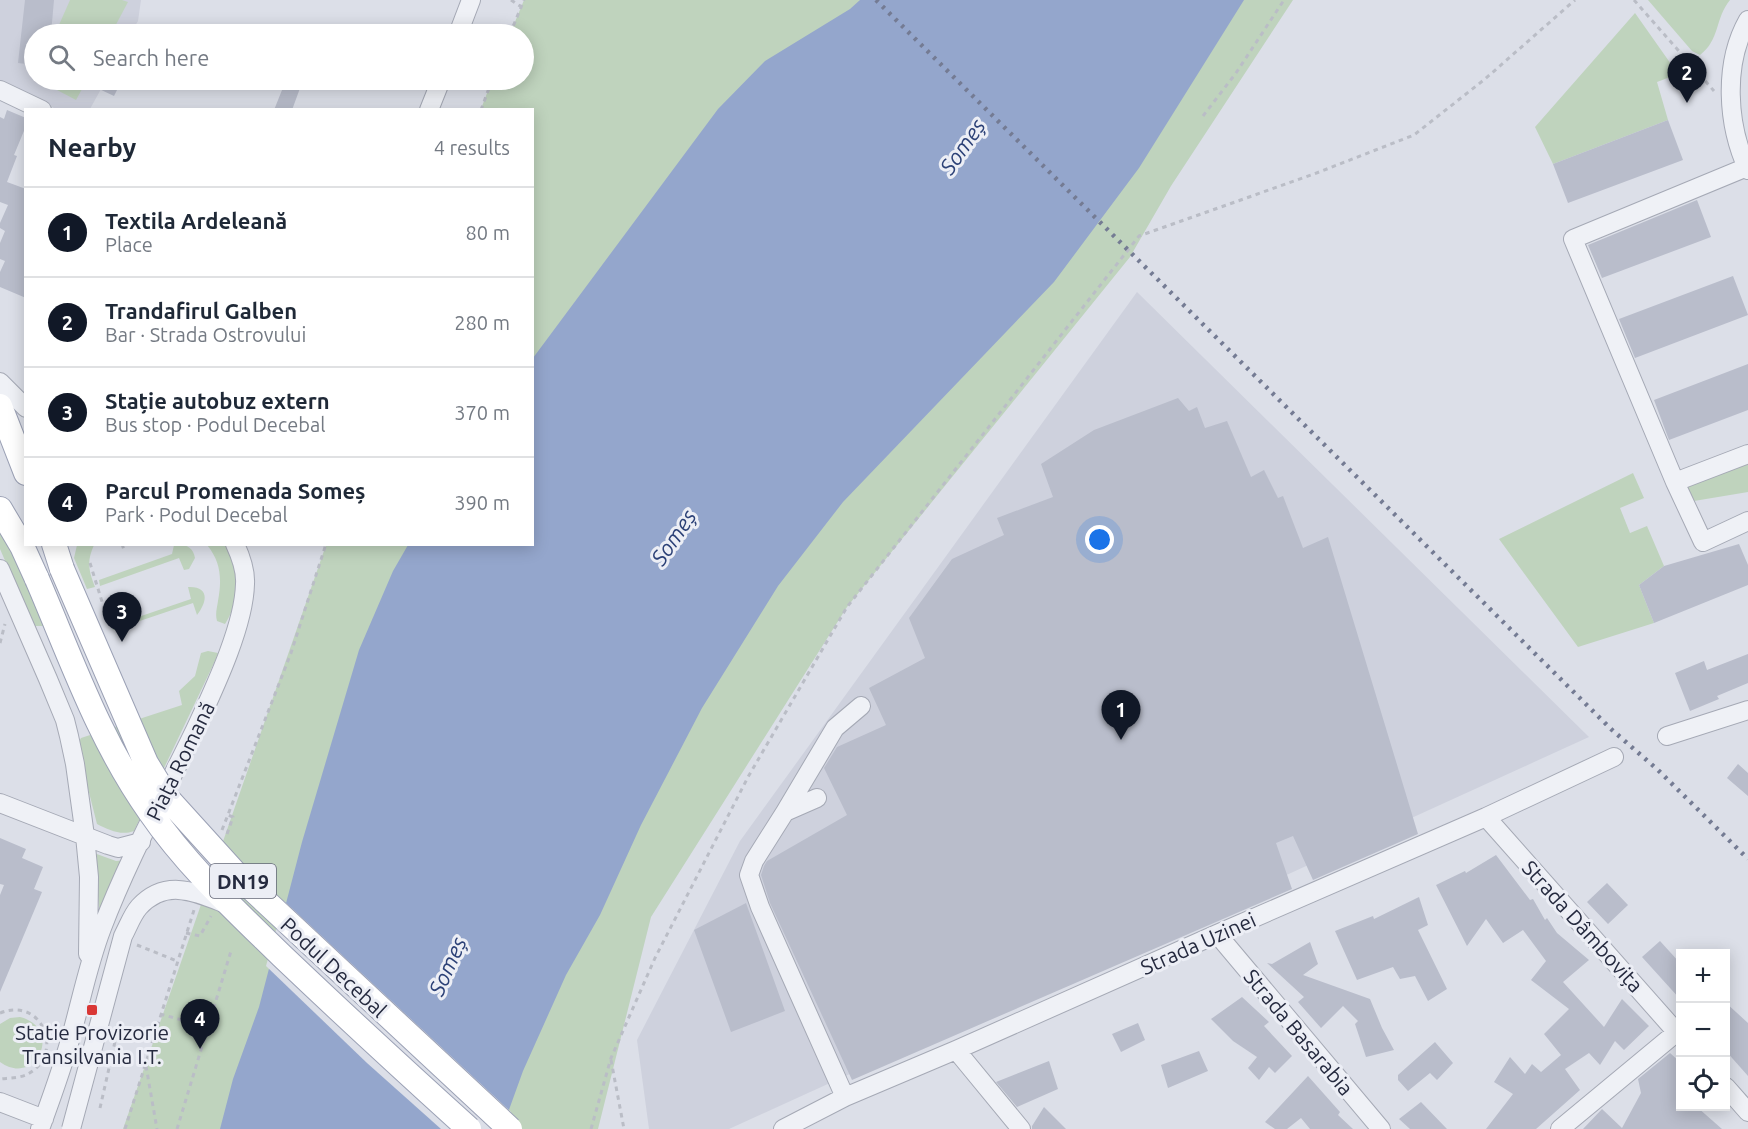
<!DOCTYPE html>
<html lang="en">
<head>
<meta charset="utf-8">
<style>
	body { margin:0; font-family:Ubuntu,sans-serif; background:#f6f6f7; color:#1f2937 }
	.controls { position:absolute; right:18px; bottom:18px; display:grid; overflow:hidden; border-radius:0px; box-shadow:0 3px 15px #0003 }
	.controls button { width:54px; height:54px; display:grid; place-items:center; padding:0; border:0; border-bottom:2px solid #e0e1e3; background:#fff; color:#1f2937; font:30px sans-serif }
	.you { position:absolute; left:1100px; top:540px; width:21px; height:21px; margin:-15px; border:4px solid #fff; border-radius:50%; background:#1a73e8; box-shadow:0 0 0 9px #1a73e833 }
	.badge { display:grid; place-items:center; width:39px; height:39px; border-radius:50%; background:#111827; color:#fff; font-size:20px; font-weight:700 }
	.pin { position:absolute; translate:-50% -50px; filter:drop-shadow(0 2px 3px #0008) }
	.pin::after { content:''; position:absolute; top:32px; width:21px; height:18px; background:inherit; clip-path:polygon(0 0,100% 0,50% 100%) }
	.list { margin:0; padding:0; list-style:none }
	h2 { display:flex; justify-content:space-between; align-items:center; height:78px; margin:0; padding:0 24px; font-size:26px }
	h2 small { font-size:20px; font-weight:400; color:#747a83 }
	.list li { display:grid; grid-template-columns:39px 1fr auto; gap:18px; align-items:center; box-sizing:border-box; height:90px; padding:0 24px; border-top:2px solid #e0e1e3 }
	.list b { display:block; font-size:22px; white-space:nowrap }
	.list p { margin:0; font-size:20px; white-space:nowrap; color:#747a83 }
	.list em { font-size:20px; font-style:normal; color:#747a83 }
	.icon { flex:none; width:33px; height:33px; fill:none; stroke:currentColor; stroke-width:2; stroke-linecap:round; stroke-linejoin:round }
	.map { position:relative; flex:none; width:1748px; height:1129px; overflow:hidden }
	.search { position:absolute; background:#fff; box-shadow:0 3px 15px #0003; left:24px; top:24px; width:510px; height:66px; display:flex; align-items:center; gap:15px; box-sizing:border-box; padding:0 21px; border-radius:33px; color:#747a83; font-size:22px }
	.panel { position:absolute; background:#fff; box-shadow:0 3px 15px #0003; left:24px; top:108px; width:510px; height:438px; border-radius:0px }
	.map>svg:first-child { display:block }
	.built { fill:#ced1dd }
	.green { fill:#bfd3bd }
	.water { fill:#94a6cc }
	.pier { fill:#dcdfe8 }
	.building { fill:#b9bdcb }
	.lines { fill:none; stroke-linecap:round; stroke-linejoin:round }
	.minor-casing { stroke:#a5a9b5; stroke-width:20 }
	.major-casing { stroke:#9ba1b5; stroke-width:26 }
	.path { stroke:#babdc6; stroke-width:3; stroke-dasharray:4.5 4.5; stroke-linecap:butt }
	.minor { stroke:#eff1f6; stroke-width:18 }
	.major { stroke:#fff; stroke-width:24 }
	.rail { stroke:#747b93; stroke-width:4.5; stroke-dasharray:3 6; stroke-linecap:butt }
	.minor-bridge-casing { stroke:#a5a9b5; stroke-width:20; stroke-linecap:butt }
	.major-bridge-casing { stroke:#9ba1b5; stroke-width:26; stroke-linecap:butt }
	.minor-bridge { stroke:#eff1f6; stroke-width:18 }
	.major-bridge { stroke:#fff; stroke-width:24 }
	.poi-dot { fill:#d93735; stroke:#eceef5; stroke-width:2 }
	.labels { text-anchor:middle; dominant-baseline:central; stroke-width:6; stroke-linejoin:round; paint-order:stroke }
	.shield { fill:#eceef5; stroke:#616576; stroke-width:1.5 }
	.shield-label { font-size:20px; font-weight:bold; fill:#252a3f }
	.street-label { font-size:21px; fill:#252a3f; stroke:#eceef5 }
	.poi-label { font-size:21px; fill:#252a3f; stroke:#eceef5 }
	.water-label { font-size:22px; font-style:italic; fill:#2c4177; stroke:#eceef5 }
</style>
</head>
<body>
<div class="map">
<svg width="1748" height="1129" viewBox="0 0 1748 1129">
	<rect width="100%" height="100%" fill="#dcdfe8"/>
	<!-- built -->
	<path class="built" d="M 0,0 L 141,0 L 138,21 L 130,34 L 34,34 L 34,80 L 106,80 L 90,109 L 56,109 L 0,81 Z
		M 1137,292 L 1589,737 L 729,1129 L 649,1129 L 637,1040 L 740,841 Z"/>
	<!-- green -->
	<path class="green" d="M 70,0 L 122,0 L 128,2 L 111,34 L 55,34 Z
		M 524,0 L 1293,0 L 1171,186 L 1130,257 L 847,607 L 651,917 L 598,1129 L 123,1129 L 326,545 L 532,544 L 532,110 L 481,109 L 492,80 L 524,80 L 524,34 L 510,34 Z
		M 1648,0 L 1730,0 C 1715,18 1720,40 1700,55 L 1692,51 Z
		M 1635,13 L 1678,74 L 1657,82 L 1668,120 L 1553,164 L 1535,127 Z
		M 38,80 L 87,80 L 76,100 Z
		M 1748,459 L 1748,492 L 1694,501 L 1685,484 Z
		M 1633,473 L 1644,498 L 1620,508 L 1630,533 L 1647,526 L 1664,566 L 1639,585 L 1654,623 L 1578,647 L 1499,539 Z
		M 0,526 L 10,545 L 44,626 L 35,626 L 32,623 L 0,549 Z
		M 77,545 L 94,545 C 87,561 88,569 95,587 L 87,589 L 74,558 Z
		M 174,545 C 186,544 193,547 195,558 L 189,569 L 184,570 L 179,558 L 100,586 L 99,580 L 172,554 Z
		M 207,545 L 228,545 C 242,569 240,601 225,624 L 217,621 C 215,614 217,608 218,601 C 222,579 221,562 207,545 Z
		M 188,587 C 209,586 208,601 197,615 L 193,603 L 113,630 L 112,626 L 191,599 Z
		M 208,651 L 218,653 L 215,661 L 134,831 C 121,836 109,830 97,824 L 77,745 L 81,738 L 182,705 L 179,691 L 195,676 L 201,653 Z
		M 94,853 L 116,861 L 126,860 L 100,917 Z
		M 20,1017 C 64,1028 36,1088 0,1062 L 0,1024 L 10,1018 Z"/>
	<!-- water -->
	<path class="water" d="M 860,0 L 1244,0 L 1139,168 L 1054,282 L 843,502 L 778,586 L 702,708 L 641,825 L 600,915 L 566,975 L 523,1071 L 502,1129 L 220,1129 L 233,1079 L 259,1007 L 302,842 L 359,650 L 393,571 L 408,545 L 532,544 L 533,358 L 718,109 L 765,61 L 850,9 Z"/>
	<!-- pier -->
	<path class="pier" d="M 284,901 L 511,1112 L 505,1129 L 441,1129 L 367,1063 L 266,966 Z"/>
	<!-- building -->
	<path class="building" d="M 25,0 L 54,0 L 51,34 L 34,34 L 34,65 L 18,63 Z
		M 80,80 L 122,80 L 114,96 Z
		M 286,80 L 303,80 L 292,110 L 274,110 Z
		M 7,110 L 26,118 L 26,126 L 14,155 L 17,156 L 7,182 L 26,189 L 26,298 L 0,287 L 0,272 L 5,261 L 0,259 L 0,243 L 5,231 L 0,228 L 0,223 L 8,205 L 0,202 L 0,117 L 4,119 Z
		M 1668,120 L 1683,160 L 1568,203 L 1553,164 Z
		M 1697,200 L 1711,237 L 1602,278 L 1588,245 Z
		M 1733,276 L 1748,315 L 1635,358 L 1619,319 Z
		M 1748,364 L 1748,410 L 1669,440 L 1654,400 Z
		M 1178,398 L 1189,411 L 1197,407 L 1205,428 L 1227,421 L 1251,477 L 1264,470 L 1278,498 L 1283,496 L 1303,548 L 1328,537 L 1418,834 L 1313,880 L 1293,836 L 1276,843 L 1292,889 L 852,1080 L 770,903 L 761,875 L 764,866 L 767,861 L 847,815 L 824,768 L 837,747 L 886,725 L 869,688 L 925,658 L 909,618 L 952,559 L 1004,535 L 997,518 L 1053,497 L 1041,464 L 1094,430 Z
		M 1739,544 L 1748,565 L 1748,585 L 1654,623 L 1639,585 L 1664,566 Z
		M 1748,654 L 1748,683 L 1717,696 L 1719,699 L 1690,711 L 1675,673 L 1704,661 L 1707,670 Z
		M 1738,764 L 1748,773 L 1748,796 L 1727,778 Z
		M 0,838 L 26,849 L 22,858 L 43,867 L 34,889 L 42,892 L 0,992 L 0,895 L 4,885 L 0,884 Z
		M 1496,855 L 1530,900 L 1533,899 L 1545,920 L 1547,918 L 1557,933 L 1589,960 L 1563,982 L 1604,1027 L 1622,999 L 1649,1026 L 1624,1050 L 1615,1041 L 1600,1065 L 1589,1053 L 1565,1069 L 1580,1090 L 1536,1129 L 1486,1129 L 1513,1094 L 1494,1082 L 1510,1057 L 1525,1074 L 1532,1064 L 1541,1072 L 1561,1055 L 1544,1034 L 1569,1009 L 1531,980 L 1546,961 L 1523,930 L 1503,943 L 1486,919 L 1467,946 L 1436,885 L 1465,871 L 1466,873 Z
		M 1607,883 L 1628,905 L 1608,924 L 1587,902 Z
		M 1419,897 L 1428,925 L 1418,930 L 1447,989 L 1428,1001 L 1415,976 L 1400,979 L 1393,967 L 1357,980 L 1335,931 L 1373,916 L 1374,919 Z
		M 746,903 L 785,1011 L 731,1032 L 694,930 Z
		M 1660,941 L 1680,963 L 1680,999 L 1642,957 Z
		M 1310,942 L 1318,964 L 1303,975 L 1370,999 L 1382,1028 L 1394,1050 L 1366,1057 L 1355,1024 L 1358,1021 L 1343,1006 L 1321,1028 L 1298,1002 L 1304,997 L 1267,963 L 1272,964 Z
		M 1242,997 L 1269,1022 L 1264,1026 L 1292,1056 L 1275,1073 L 1269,1067 L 1259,1080 L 1248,1068 L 1257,1057 L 1233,1041 L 1211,1019 Z
		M 1725,1002 L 1748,1023 L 1748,1076 L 1725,1050 Z
		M 1138,1023 L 1145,1040 L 1121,1052 L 1112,1034 Z
		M 1435,1042 L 1453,1063 L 1437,1080 L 1430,1073 L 1408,1091 L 1398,1080 L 1398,1075 Z
		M 1199,1051 L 1208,1071 L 1168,1088 L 1161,1065 Z
		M 1670,1053 L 1680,1062 L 1680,1107 L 1697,1107 L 1722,1129 L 1583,1129 L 1602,1109 L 1622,1128 L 1641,1093 L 1638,1079 Z
		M 1049,1061 L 1058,1089 L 1017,1107 L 996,1082 Z
		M 1308,1076 L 1340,1112 L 1338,1115 L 1353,1129 L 1310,1129 L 1301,1118 L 1287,1129 L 1275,1129 L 1265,1122 Z
		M 1421,1102 L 1447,1129 L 1410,1129 L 1399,1119 Z
		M 1044,1107 L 1066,1129 L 1032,1129 L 1032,1126 Z"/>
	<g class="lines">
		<!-- minor casing -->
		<g class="minor-casing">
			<path id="minor" d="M 1748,20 C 1723,64 1727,125 1748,170
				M 458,34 L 471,0
				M 0,90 L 42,110
				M 429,110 L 441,80
				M 1747,167 L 1573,239 L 1675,482 L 1748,454
				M 0,382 L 26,408
				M 1675,482 L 1703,542 L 1748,521
				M 0,569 L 48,679 L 65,720 L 69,736 L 75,764 L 85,836 L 89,877 L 88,954
				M 1667,736 L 1748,710
				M 817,798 L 785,812 L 754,861 L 749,875 L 760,907 L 845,1097
				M 0,803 L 108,845 L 118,848 L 141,842
				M 785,812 L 835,728 L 861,706
				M 1486,817 L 1680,1036
				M 1217,934 L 1381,1129
				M 956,1050 L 1021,1129
				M 1726,1087 L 1748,1112
				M 0,1102 L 44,1119
				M 40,1129 C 50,1102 60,1074 68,1047 C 80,1007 87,967 102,928 C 128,860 163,796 195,730 C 213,691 244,627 245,584 C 246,570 241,557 235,544
				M 783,1129 L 845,1097 L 956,1050 L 1217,934 L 1486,817 L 1614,757
				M 1560,1129 L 1677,1032"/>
		</g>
		<!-- major casing -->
		<g class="major-casing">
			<path id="major" d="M 0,406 L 26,473
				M 0,509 L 22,546 L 37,579
				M 54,544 L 62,569"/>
		</g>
		<!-- path -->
		<path class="path" d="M 511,0 L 520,6
			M 1634,0 L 1714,91
			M 510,34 L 524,0
			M 481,110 L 492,80
			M 1203,116 L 1236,73 L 1284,0
			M 122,544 L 124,550
			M 90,563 L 104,608
			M 0,643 L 5,624
			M 222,830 L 291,653 L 326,544
			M 227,834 L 233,817 L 228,815
			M 186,933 L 200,936 L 211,916
			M 137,945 L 177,961
			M 0,1013 C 43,996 65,1054 28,1074 C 21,1078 8,1078 0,1079
			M 160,1014 L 208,1027
			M 611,1060 L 624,1129
			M 146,1066 L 157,1129
			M 100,1108 L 119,1024
			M 125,1129 L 194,910
			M 177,1129 L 231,951
			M 591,1129 L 611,1058 L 655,958 L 748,777 L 847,607 L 1139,236 L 1314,174 L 1414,135 L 1485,79 L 1575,0"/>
		<!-- minor -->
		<use href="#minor" class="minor"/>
		<!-- major -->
		<use href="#major" class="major"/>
		<!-- rail -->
		<path class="rail" d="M 876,0 L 1611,729 L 1658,770 L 1748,859"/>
		<!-- minor-bridge casing -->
		<g class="minor-bridge-casing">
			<path id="minor-bridge" d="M 71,1129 L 123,936 C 128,927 132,915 139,907 C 166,878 195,892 226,904"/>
		</g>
		<!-- major-bridge casing -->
		<g class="major-bridge-casing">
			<path id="major-bridge" d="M 62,569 L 146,763 L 168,799 L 236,874 L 510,1129
				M 37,579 C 71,658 99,740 150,812 C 187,866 235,910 282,956 C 343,1014 406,1072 469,1129"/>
		</g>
		<!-- minor-bridge -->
		<use href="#minor-bridge" class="minor-bridge"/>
		<!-- major-bridge -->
		<use href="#major-bridge" class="major-bridge"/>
	</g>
	<!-- markers -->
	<rect class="poi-dot" x="86" y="1004" width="12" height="12" rx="3"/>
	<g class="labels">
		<!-- shield labels -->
		<rect class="shield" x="210" y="864" width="66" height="34" rx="4.5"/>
		<g class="shield-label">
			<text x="243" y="881">DN19</text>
		</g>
		<!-- street labels -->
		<g class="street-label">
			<text transform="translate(180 761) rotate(-64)">Piața Romană</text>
			<text transform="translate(1583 926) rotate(48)">Strada Dâmbovița</text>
			<text transform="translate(1198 943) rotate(-24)">Strada Uzinei</text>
			<text transform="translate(334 967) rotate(43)">Podul Decebal</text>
			<text transform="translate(1299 1032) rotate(50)">Strada Basarabia</text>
		</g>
		<!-- poi labels -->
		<g class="poi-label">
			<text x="92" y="1032">Statie Provizorie<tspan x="92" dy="24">Transilvania I.T.</tspan></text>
		</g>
		<!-- water labels -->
		<g class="water-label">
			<text transform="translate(962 146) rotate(-55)">Someș</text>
			<text transform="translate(673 537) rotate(-56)">Someș</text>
			<text transform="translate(447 966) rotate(-66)">Someș</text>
		</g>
	</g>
</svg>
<div class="controls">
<button>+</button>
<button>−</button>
<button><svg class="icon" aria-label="locate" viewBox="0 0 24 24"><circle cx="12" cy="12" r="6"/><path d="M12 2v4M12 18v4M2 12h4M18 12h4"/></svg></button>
</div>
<div class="you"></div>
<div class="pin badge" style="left:1121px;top:740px">1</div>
<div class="pin badge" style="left:1687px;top:103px">2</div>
<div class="pin badge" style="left:122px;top:642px">3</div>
<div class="pin badge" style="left:200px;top:1049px">4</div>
<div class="search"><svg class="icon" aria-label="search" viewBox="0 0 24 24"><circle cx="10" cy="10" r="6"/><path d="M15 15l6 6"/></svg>Search here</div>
<section class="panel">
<h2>Nearby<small>4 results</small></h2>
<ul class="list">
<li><span class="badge">1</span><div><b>Textila Ardeleană</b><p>Place</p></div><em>80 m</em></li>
<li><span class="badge">2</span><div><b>Trandafirul Galben</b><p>Bar · Strada Ostrovului</p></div><em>280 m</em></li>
<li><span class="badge">3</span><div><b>Stație autobuz extern</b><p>Bus stop · Podul Decebal</p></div><em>370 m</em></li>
<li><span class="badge">4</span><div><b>Parcul Promenada Someș</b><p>Park · Podul Decebal</p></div><em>390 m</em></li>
</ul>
</section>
</div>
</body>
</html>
